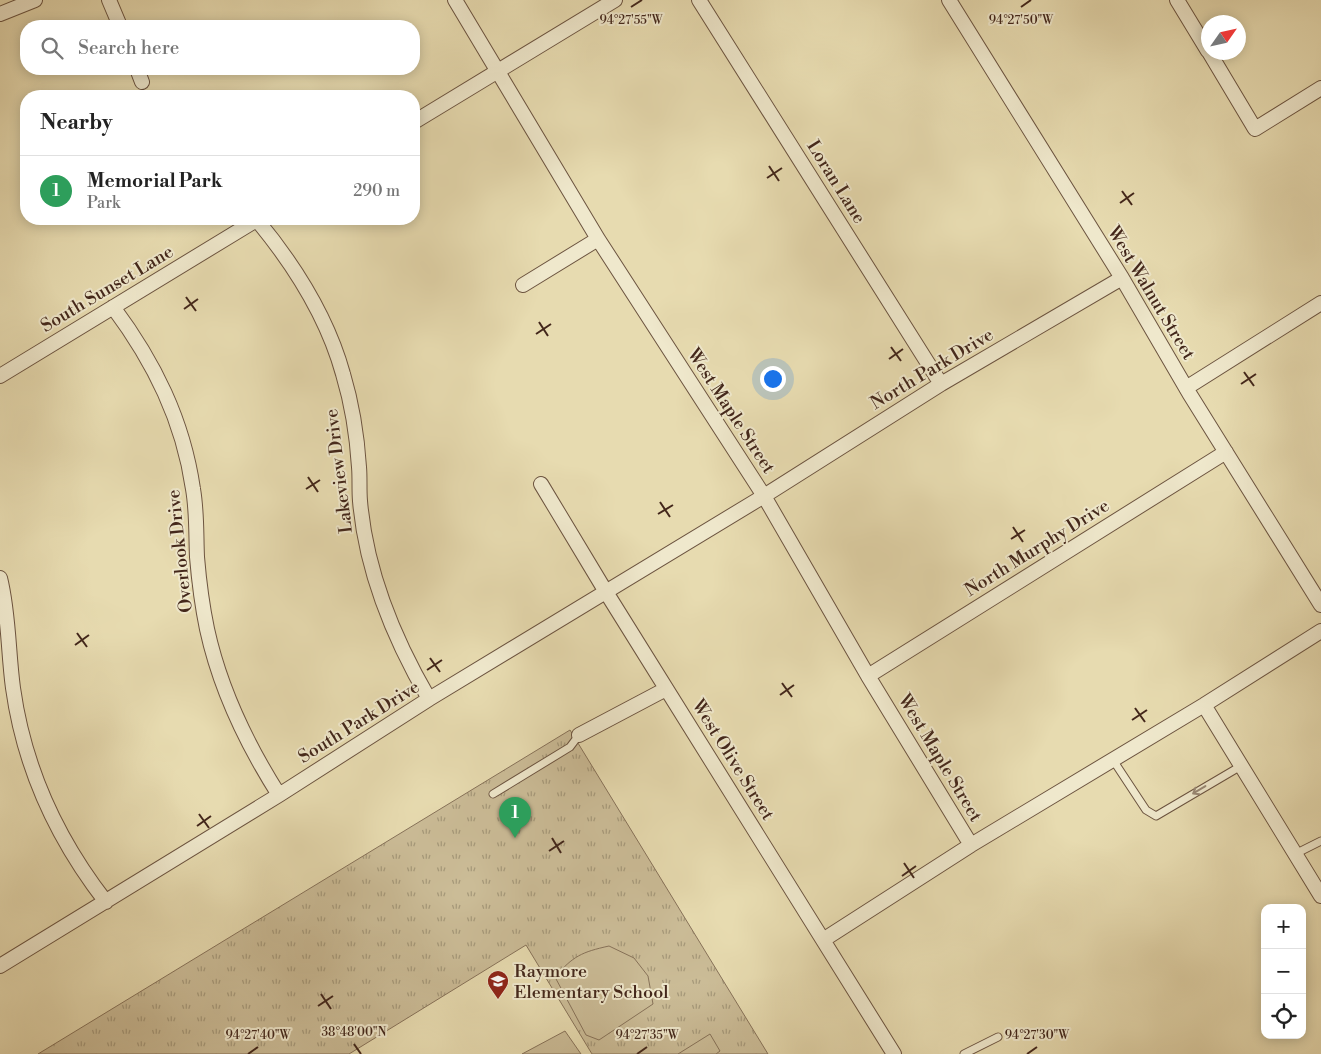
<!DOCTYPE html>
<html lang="en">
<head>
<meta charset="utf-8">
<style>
	body { margin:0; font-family:"Libre Bodoni",serif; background:#f6f6f6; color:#222 }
	.controls { position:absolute; right:15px; bottom:15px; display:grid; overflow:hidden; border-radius:10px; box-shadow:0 2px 12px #0003 }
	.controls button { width:45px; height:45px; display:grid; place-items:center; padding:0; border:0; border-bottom:1px solid #e0e0e0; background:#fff; color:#222; font:25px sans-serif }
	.compass { position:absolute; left:1201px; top:15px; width:45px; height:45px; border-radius:50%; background:#fff; box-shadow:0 2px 12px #0003; rotate:56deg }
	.you { position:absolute; left:772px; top:378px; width:18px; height:18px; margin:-12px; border:4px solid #fff; border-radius:50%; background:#1a73e8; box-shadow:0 0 0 8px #1a73e833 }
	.badge { display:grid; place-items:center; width:32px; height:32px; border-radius:50%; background:#8f2418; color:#fff; font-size:16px; font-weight:700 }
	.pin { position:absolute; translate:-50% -41px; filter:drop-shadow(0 1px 2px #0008) }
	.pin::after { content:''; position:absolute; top:26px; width:18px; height:15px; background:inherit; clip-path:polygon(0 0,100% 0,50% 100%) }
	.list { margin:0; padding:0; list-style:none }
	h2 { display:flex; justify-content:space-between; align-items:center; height:65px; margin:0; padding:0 20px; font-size:21px }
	h2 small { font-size:16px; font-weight:400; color:#767676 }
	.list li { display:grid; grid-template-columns:32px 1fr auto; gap:15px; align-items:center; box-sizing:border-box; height:70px; padding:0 20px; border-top:1px solid #e0e0e0 }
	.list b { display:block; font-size:19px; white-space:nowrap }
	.list p { margin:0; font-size:16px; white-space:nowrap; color:#767676 }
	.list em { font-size:16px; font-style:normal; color:#767676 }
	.icon { flex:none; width:28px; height:28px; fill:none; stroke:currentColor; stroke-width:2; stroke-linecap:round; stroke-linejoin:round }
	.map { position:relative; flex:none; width:1321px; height:1054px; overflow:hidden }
	.search { position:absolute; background:#fff; box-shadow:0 2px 12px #0003; left:20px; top:20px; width:400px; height:55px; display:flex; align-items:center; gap:12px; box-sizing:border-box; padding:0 18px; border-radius:20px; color:#767676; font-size:19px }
	.panel { position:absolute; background:#fff; box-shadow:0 2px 12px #0003; left:20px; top:90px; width:400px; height:135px; border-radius:20px }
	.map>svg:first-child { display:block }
	.park { fill:url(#park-tufts); stroke:#877259 }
	.pitch { fill:#cbbc97; stroke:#877259 }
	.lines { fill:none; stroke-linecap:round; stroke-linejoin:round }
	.lane-casing { stroke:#6c5440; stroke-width:9 }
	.street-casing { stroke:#6c5440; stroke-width:16 }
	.lane { stroke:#efe8cc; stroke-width:7 }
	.street { stroke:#efe8cc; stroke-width:14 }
	.oneway { stroke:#998874 }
	.ticks { fill:none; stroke:#43271b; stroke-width:2 }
	.labels { text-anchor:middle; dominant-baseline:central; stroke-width:4; stroke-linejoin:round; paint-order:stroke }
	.street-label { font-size:18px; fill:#43271b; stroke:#efe8cc }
	.poi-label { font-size:18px; fill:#43271b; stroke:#efe8cc; text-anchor:start }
	.ticks-label { font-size:12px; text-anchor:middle; fill:#43271b; stroke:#efe8cc; stroke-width:4; stroke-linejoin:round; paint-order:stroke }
</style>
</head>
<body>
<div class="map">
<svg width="1321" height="1054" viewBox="0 0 1321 1054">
	<defs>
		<pattern id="park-tufts" width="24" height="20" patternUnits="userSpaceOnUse" patternTransform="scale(1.25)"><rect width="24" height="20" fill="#cbbc97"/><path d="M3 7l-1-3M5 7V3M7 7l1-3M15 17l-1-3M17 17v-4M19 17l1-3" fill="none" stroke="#a6997a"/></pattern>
	</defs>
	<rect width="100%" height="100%" fill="#e7dbb0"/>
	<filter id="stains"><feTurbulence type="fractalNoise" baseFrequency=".004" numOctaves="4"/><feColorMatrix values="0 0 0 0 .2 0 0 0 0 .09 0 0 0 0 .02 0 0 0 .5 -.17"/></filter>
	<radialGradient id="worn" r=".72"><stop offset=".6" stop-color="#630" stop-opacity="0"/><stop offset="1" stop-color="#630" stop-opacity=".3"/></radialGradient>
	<!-- park -->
	<path class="park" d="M 570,730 L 768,1054 L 592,1054 L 526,945 L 349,1054 L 38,1054 Z"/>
	<!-- pitch -->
	<path class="pitch" d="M 609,946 L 634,958 L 648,976 L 653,1004 L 599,1040 L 586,1035 L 555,977 C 573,956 582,952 609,946 Z
		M 565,1031 L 581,1054 L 522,1054 Z
		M 710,1034 L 720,1051 L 716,1054 L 678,1054 Z"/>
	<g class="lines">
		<!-- lane casing -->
		<g class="lane-casing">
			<path id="lane" d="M 1113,760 L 1146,810 L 1156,816 L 1241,766
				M 493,794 L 570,747 L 579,735
				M 1295,854 L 1321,841
				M 964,1054 L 998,1037"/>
		</g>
		<!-- street casing -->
		<g class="street-casing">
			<path id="street" d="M 109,0 L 120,26
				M 455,0 L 598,239 L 764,496 L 868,676 L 971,845
				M 699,0 L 941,384
				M 949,0 L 1122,278 L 1189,393 L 1321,605
				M 1177,0 L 1208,51
				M 0,14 L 35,0
				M 1209,52 L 1255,129 L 1321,88
				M 137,69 L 142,82
				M 414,122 L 615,0
				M 257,220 C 295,266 327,316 343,374 C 352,404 357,435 359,467 C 360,478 359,489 360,501 C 366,571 394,639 429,699
				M 523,285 L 598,239
				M 113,307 C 154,362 183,420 193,489 C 197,512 196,534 197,557 C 199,581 202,605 207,629 C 220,689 246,743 279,795
				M 0,376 L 258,219
				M 1186,388 L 1321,303
				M 541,484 L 606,592 L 894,1054
				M 0,578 C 9,614 8,651 13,688 C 24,767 57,839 106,902
				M 868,676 L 1226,452
				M 1204,705 L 1321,896
				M 579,735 L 666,689
				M 823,940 L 971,845 L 1204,705 L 1321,631
				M 0,966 L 279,795 L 429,699 L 764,496 L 941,384 L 1122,278"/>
		</g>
		<!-- lane -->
		<use href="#lane" class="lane"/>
		<!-- street -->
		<use href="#street" class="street"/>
	</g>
	<!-- one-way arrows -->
	<defs><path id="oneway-shaft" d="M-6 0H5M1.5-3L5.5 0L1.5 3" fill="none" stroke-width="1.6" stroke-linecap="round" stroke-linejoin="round" transform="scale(1.25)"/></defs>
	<use class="oneway" href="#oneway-shaft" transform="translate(1199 790) rotate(149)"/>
	<!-- ticks -->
	<path class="ticks" d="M 631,7 L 642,0M 1021,7 L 1031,0M 769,166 L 779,181M 767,178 L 782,168M 1122,191 L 1132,205M 1120,203 L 1134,193M 186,297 L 196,311M 184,309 L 198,299M 539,322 L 548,336M 536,334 L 551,324M 891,347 L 901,361M 889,359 L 903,349M 1244,372 L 1254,386M 1241,384 L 1256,374M 308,477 L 318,492M 306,489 L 320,480M 660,502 L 670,517M 658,514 L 673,505M 1013,527 L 1023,542M 1011,539 L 1025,530M 77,633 L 87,647M 75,645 L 89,635M 430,658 L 440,672M 427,670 L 442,660M 782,683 L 792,697M 780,695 L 794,685M 1135,708 L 1145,722M 1132,720 L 1147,710M 199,814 L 209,828M 197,826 L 211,816M 552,838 L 561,853M 549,851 L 564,841M 904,863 L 914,878M 902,876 L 916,866M 321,994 L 331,1009M 318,1006 L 333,996M 354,1044 L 361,1054M 248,1054 L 258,1047M 637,1054 L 647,1047M 1027,1054 L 1037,1047"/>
	<!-- icons -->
	<defs>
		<g id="school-pin" transform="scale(1.125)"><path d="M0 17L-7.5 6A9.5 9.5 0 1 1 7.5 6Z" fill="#8f2418" stroke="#efe8cc"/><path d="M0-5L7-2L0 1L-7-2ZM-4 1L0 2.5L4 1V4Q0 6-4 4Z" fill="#fff"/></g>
	</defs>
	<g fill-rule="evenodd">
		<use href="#school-pin" x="498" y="981"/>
	</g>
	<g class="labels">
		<!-- street labels -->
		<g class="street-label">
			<text transform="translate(836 182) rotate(58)">Loran Lane</text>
			<text transform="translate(107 289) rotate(-31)">South Sunset Lane</text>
			<text transform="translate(1151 293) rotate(59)">West Walnut Street</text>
			<text transform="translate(932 369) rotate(-31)">North Park Drive</text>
			<text transform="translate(731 411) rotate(57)">West Maple Street</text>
			<text transform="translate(339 471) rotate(-97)">Lakeview Drive</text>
			<text transform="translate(1037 548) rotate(-32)">North Murphy Drive</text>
			<text transform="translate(180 551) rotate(-96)">Overlook Drive</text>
			<text transform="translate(359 722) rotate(-32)">South Park Drive</text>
			<text transform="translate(940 758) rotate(59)">West Maple Street</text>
			<text transform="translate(733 760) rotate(58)">West Olive Street</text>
		</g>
		<!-- poi labels -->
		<g class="poi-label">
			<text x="514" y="971">Raymore<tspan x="514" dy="21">Elementary School</tspan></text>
		</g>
	</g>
	<g class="ticks-label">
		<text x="631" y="24">94°27'55"W</text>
		<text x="1021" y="24">94°27'50"W</text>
		<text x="354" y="1036">38°48'00"N</text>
		<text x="258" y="1039">94°27'40"W</text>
		<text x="647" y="1039">94°27'35"W</text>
		<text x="1037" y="1039">94°27'30"W</text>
	</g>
	<rect width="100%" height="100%" filter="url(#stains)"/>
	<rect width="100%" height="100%" fill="url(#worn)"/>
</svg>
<div class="controls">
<button>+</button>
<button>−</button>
<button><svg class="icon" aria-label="locate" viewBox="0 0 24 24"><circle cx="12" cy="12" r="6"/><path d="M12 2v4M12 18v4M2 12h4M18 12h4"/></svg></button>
</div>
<svg class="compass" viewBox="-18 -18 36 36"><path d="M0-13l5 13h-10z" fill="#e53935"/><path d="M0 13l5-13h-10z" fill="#767676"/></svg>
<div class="you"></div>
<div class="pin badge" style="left:515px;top:838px;background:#2e9e5b">1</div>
<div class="search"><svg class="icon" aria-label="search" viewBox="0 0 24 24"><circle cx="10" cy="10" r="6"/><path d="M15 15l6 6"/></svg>Search here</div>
<section class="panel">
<h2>Nearby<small></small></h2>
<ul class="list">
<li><span class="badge" style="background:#2e9e5b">1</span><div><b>Memorial Park</b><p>Park</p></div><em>290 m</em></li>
</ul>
</section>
</div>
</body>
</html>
